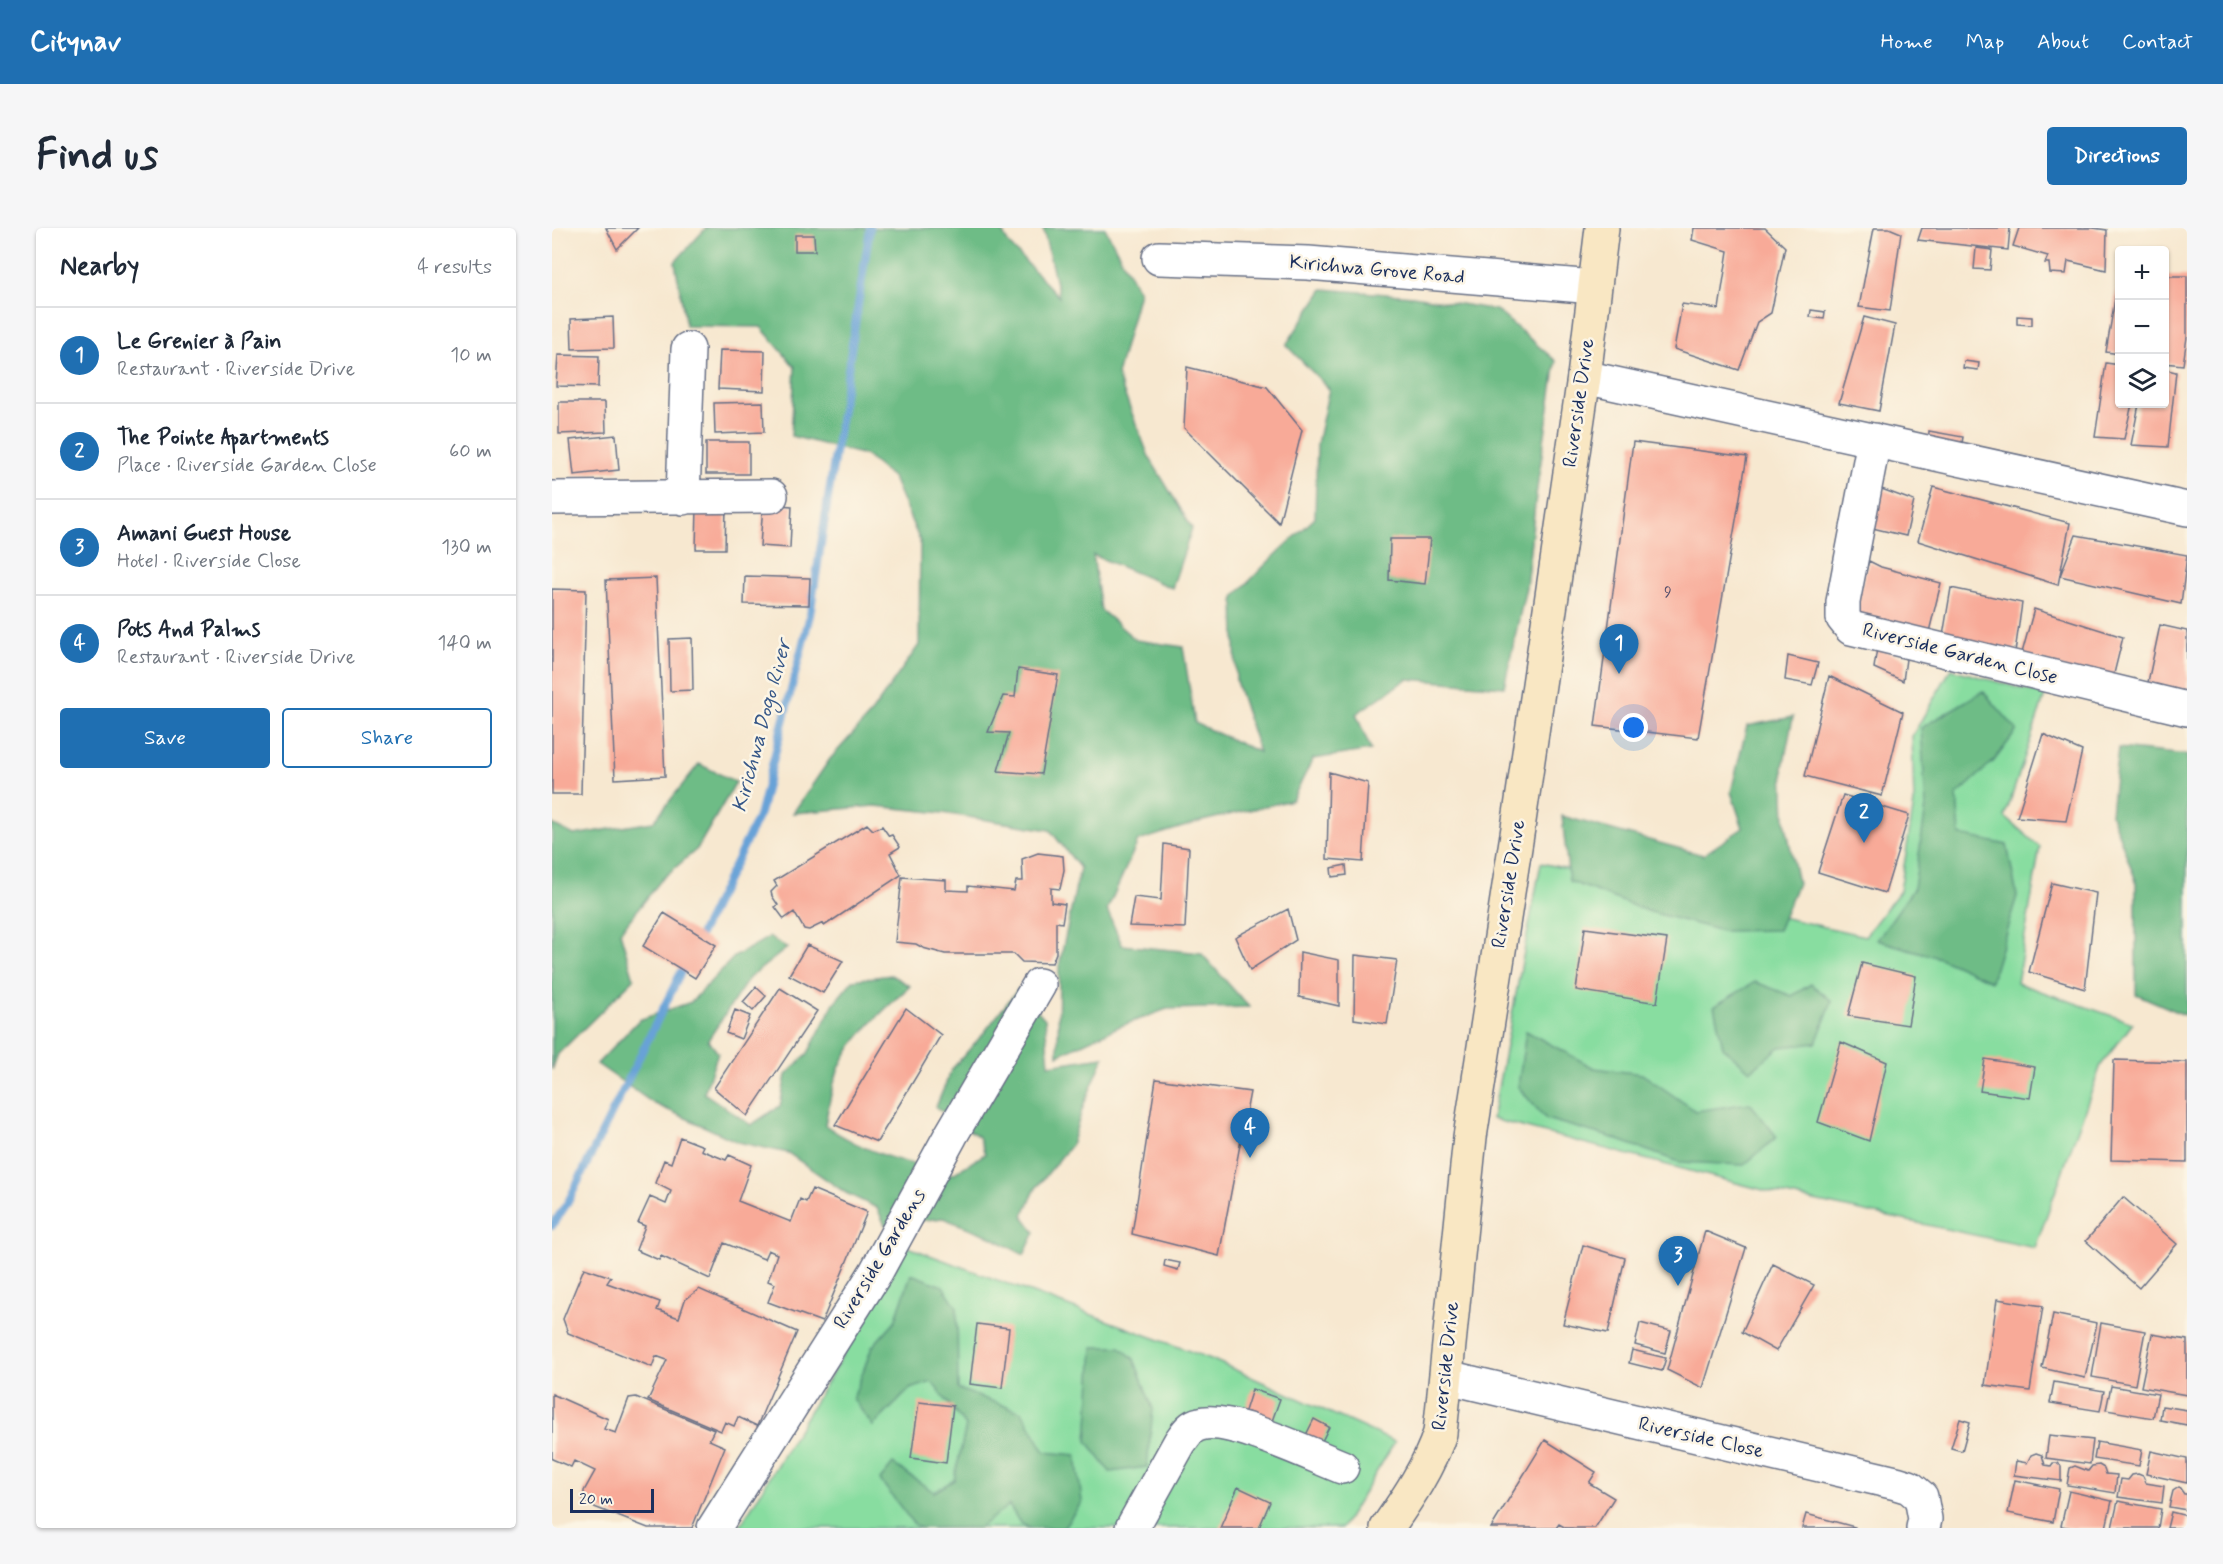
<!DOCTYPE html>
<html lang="en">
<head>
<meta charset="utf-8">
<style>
	body { margin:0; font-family:Mynerve,sans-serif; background:#f6f6f7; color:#1f2937 }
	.controls { position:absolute; right:18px; top:18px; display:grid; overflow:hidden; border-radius:6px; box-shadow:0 2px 4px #0004 }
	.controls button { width:54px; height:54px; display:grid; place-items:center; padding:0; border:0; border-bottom:2px solid #e0e1e3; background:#fff; color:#1f2937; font:30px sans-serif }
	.scale { position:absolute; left:18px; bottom:15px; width:84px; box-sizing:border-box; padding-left:6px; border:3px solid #1b2f5e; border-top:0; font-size:16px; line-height:21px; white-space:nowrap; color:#1b2f5e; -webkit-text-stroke:4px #fcf5e5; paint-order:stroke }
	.you { position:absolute; left:1082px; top:500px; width:21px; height:21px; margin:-15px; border:4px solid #fff; border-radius:50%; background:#1a73e8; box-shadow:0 0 0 9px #1a73e833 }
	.badge { display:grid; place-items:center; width:39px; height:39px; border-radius:50%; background:#1f6fb2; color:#fff; font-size:20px; font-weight:700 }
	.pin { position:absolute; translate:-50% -50px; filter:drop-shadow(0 2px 3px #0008) }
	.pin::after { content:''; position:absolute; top:32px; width:21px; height:18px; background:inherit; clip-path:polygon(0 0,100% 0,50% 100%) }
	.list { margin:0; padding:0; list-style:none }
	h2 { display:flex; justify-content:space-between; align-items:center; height:78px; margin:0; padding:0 24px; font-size:26px }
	h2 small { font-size:20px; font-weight:400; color:#747a83 }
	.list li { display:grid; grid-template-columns:39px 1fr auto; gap:18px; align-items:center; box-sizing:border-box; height:96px; padding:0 24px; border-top:2px solid #e0e1e3 }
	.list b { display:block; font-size:22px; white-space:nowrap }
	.list p { margin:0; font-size:20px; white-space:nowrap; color:#747a83 }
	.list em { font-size:20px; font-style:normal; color:#747a83 }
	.actions { display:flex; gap:12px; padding:18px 24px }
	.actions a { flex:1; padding:14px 0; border:2px solid #1f6fb2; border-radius:6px; text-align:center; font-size:21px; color:#1f6fb2 }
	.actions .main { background:#1f6fb2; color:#fff }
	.icon { flex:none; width:33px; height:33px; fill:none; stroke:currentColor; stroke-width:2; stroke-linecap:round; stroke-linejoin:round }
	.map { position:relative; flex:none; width:1635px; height:1300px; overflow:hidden; border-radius:6px }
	header { display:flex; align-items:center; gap:36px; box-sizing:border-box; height:84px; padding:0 30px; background:#1f6fb2; color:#fff }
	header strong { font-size:28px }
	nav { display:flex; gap:33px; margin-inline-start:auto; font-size:21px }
	.intro { display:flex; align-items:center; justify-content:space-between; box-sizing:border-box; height:144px; padding:0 36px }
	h1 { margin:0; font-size:42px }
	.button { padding:15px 27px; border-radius:6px; background:#1f6fb2; color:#fff; font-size:21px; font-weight:700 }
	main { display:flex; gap:36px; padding:0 36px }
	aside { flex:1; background:#fff; border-radius:6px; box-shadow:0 2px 4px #0004 }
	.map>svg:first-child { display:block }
	.green { fill:#88dda0; stroke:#52867f; stroke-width:1.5 }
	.forest { fill:#6ebc86; stroke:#447672; stroke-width:1.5 }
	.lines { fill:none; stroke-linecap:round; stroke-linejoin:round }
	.stream { stroke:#68a2d7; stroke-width:8 }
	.building { fill:#f8aa98 }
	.street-casing { stroke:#687086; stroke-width:36 }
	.secondary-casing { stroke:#687086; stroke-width:36 }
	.street { stroke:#fff; stroke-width:33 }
	.secondary { stroke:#f9e7c3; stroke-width:33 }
	.labels { text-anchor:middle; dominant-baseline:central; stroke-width:5; stroke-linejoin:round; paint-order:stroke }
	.number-label { font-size:16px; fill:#524e6c }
	.street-label { font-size:20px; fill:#1b2f5e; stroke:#fcf5e5 }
	.water-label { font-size:21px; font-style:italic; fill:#365788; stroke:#fcf5e5 }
</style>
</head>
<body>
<header>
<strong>Citynav</strong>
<nav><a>Home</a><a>Map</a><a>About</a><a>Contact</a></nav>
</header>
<div class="intro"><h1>Find us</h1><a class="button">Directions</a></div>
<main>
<aside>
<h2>Nearby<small>4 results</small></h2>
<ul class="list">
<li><span class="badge">1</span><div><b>Le Grenier à Pain</b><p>Restaurant · Riverside Drive</p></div><em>10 m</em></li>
<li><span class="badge">2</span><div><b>The Pointe Apartments</b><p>Place · Riverside Garden Close</p></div><em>60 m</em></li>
<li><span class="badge">3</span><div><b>Amani Guest House</b><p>Hotel · Riverside Close</p></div><em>130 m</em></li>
<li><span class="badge">4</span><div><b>Pots And Palms</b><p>Restaurant · Riverside Drive</p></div><em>140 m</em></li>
</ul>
<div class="actions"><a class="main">Save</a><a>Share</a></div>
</aside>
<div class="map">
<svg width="1635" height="1300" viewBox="0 0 1635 1300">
	<rect width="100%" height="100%" fill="#fcf5e5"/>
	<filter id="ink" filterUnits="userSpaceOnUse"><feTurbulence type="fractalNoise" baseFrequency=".0167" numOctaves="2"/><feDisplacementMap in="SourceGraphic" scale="12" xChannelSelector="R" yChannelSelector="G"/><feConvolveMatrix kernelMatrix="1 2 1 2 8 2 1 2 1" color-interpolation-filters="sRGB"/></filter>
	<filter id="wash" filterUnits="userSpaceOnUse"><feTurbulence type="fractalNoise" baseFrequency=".008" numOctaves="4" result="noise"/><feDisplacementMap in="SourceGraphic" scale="24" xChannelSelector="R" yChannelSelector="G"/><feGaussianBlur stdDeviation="1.35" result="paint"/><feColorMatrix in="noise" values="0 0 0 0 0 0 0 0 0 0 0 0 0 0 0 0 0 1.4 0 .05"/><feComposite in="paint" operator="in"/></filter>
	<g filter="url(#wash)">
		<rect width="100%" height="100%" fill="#f7e8d0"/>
		<!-- green -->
		<path class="green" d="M 1399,441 L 1493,467 L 1453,589 L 1488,619 L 1465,755 L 1581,795 L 1549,837 L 1483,1020 L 1215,963 L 940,891 L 989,635 L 1313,708 L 1348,663 L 1362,575 L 1360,508 Z
			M 356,1019 L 659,1131 L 843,1214 L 790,1300 L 187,1300 Z"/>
		<!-- forest -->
		<path class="forest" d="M 154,0 L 448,0 L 457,16 L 507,69 L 491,0 L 553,0 L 587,64 L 565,147 L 597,229 L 640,300 L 620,360 L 541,327 L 549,382 L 584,412 L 631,419 L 643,495 L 707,524 L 684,453 L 682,369 L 714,336 L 763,290 L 765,216 L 777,161 L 734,117 L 771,61 L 861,68 L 944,82 L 1004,133 L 984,267 L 974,359 L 952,459 L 855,451 L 804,486 L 819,522 L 761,531 L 740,572 L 650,593 L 586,613 L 555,682 L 570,717 L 649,725 L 697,779 L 615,781 L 566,799 L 506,827 L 507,738 L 528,640 L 498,602 L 391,585 L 323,578 L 241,585 L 278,531 L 317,488 L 367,417 L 368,313 L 341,250 L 313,227 L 239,208 L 243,139 L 209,99 L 134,98 L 123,34 Z
			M 1431,463 L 1465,502 L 1442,533 L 1405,567 L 1408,607 L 1455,617 L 1465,668 L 1439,753 L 1388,730 L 1325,712 L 1362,660 L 1374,579 L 1369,500 Z
			M 1241,489 L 1231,539 L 1233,593 L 1246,655 L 1226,702 L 1170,703 L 1095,683 L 1017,653 L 1010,588 L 1151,627 L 1191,600 L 1179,564 L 1195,498 Z
			M 1566,520 L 1635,527 L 1635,788 L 1584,766 L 1584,653 L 1559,586 Z
			M 147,536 L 184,554 L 145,621 L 110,651 L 68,704 L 82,751 L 6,826 L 0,842 L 0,596 L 22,607 L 101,594 Z
			M 217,709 L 235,720 L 197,750 L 156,812 L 166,825 L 152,865 L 199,897 L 228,878 L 234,847 L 256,825 L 282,775 L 301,752 L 339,747 L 358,758 C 336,778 307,804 292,830 C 281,850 277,875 273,897 C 312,925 354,935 401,946 L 433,926 L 427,909 L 384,879 L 400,841 L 431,806 L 466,761 L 493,791 L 497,837 L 552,829 L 532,876 L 519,917 L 484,960 L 471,988 L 483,1004 L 472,1027 L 435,1007 L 391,990 L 333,997 L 325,980 L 294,965 L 236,925 L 186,914 L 101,875 L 45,836 L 87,792 L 139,774 L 182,729 Z
			M 1203,754 L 1240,768 L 1259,756 L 1280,773 L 1264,815 L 1228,819 L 1198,843 L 1171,819 L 1162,778 Z
			M 974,803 L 1042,840 L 1090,846 L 1144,883 L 1198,875 L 1225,909 L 1192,937 L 1127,934 L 1058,909 L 994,891 L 966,859 Z
			M 359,1046 L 391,1058 L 405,1079 L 406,1161 L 470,1184 L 493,1224 L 524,1227 L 530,1274 L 511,1300 L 477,1300 L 468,1295 L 457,1277 L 427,1300 L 368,1300 L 360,1294 L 328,1252 L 341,1236 L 382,1264 L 402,1252 L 414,1198 L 380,1154 L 358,1161 L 321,1198 L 301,1171 L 320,1119 L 343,1093 Z
			M 541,1119 L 568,1119 L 582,1131 L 601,1181 L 595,1239 L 558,1244 L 535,1213 Z"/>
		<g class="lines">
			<!-- stream -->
			<path class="stream" d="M 144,715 L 208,585 L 258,387 L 318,0
				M 0,998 L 16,974 L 134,734"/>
		</g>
		<g id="blocks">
			<!-- building -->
			<path class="building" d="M 54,0 L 86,0 L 65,21 Z
				M 1142,0 L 1213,0 L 1233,19 L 1219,85 L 1205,94 L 1187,142 L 1122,121 L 1130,76 L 1167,81 L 1176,23 L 1140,12 Z
				M 1322,0 L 1337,0 L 1349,5 L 1338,83 L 1307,79 Z
				M 1370,0 L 1458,0 L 1456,22 L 1366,12 Z
				M 1467,0 L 1541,0 L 1555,2 L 1554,42 L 1516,33 L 1514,46 L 1498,45 L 1497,35 L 1493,35 L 1496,28 L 1461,18 Z
				M 243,7 L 262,7 L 263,23 L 243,23 Z
				M 1424,20 L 1440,22 L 1438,42 L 1422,41 Z
				M 1612,48 L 1635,48 L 1635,109 L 1631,137 L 1612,135 Z
				M 1566,53 L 1568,53 L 1568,126 L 1554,124 Z
				M 1259,82 L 1273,84 L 1272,91 L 1258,89 Z
				M 1465,88 L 1480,89 L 1480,97 L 1465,96 Z
				M 61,89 L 62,120 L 20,121 L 19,91 Z
				M 1312,89 L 1343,97 L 1327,183 L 1287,175 Z
				M 168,122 L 213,123 L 212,163 L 166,161 Z
				M 6,127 L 47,128 L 46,159 L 4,158 Z
				M 1412,133 L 1427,135 L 1426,142 L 1411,140 Z
				M 1554,135 L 1568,137 L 1568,176 L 1580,176 L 1572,211 L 1543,209 Z
				M 635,139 L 715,159 L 750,202 L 727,295 L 632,200 Z
				M 1612,141 L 1624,144 L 1616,219 L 1579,217 L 1587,176 L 1612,176 Z
				M 7,174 L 53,174 L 54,204 L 7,206 Z
				M 211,174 L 212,204 L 163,206 L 162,175 Z
				M 1377,203 L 1411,209 L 1407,232 L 1376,222 Z
				M 64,207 L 67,242 L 22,247 L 18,212 Z
				M 154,214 L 197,214 L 197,246 L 154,246 Z
				M 1081,214 L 1195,229 L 1146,510 L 1043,498 Z
				M 1381,259 L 1518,295 L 1506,357 L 1366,313 Z
				M 1327,260 L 1362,273 L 1354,308 L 1316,299 Z
				M 211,276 L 240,278 L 238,320 L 208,318 Z
				M 145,279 L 174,279 L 173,321 L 144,321 Z
				M 1524,307 L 1635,327 L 1629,376 L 1508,348 Z
				M 838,311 L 878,311 L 873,356 L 837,352 Z
				M 1317,333 L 1329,339 L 1389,355 L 1376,408 L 1301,384 Z
				M 193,348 L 258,350 L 257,377 L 192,376 Z
				M 104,350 L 113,548 L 63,551 L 54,352 Z
				M 1399,360 L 1470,375 L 1462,431 L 1390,414 Z
				M 0,361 L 34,362 L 29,566 L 0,566 Z
				M 1482,381 L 1571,409 L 1559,458 L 1470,425 Z
				M 1608,397 L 1635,403 L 1635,467 L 1595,459 Z
				M 140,410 L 141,462 L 118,463 L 117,411 Z
				M 1325,420 L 1354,431 L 1351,453 L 1322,440 Z
				M 1236,428 L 1266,435 L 1260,457 L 1233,452 Z
				M 466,441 L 506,447 L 489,546 L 446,543 L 457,505 L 436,504 L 451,468 L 463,469 Z
				M 1277,448 L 1351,484 L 1330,568 L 1253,548 Z
				M 1491,506 L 1530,523 L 1514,593 L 1465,589 Z
				M 777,544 L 816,555 L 811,634 L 775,631 Z
				M 1291,567 L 1357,587 L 1333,665 L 1266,644 Z
				M 315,596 L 321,602 L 330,598 L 337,608 L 340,607 L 348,619 L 338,625 L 349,647 L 272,698 L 271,695 L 257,702 L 252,701 L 242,684 L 232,691 L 223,679 L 226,677 L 220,668 L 219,664 L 225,658 L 222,653 Z
				M 612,616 L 637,620 L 633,700 L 577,698 L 582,669 L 609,672 Z
				M 486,625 L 511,628 L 512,642 L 508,661 L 499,660 L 499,674 L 513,676 L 510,695 L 504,694 L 504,725 L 500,735 L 470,734 L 462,726 L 393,726 L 371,720 L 364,716 L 343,714 L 350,649 L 394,652 L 394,662 L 416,663 L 416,658 L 462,663 L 464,653 L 471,653 L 470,631 Z
				M 794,637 L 795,647 L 780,649 L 779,640 Z
				M 1500,655 L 1544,665 L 1533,761 L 1477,744 Z
				M 736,681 L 744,712 L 698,742 L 683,709 Z
				M 112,685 L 164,717 L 143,750 L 91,718 Z
				M 1033,700 L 1115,711 L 1105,775 L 1024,762 Z
				M 255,717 L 291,733 L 271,765 L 237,747 Z
				M 748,724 L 787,732 L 787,778 L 747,769 Z
				M 803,727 L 845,732 L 835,796 L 802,791 Z
				M 1310,735 L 1364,748 L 1356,797 L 1296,788 Z
				M 204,759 L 214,768 L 201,783 L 191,774 Z
				M 228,760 L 265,783 L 195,888 L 162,860 Z
				M 354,780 L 389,807 L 325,914 L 283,897 Z
				M 183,782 L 198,788 L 189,811 L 174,805 Z
				M 1289,814 L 1335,834 L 1317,913 L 1266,894 Z
				M 1433,831 L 1483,839 L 1478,870 L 1428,863 Z
				M 1562,832 L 1635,834 L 1635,934 L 1559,932 Z
				M 604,851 L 698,864 L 667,1028 L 580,1006 Z
				M 128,909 L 151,918 L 149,922 L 174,932 L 177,927 L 199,937 L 186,973 L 239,994 L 248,971 L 254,974 L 260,961 L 315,984 L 270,1094 L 216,1074 L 223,1056 L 216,1053 L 225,1026 L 216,1022 L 212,1031 L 172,1015 L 158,1051 L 109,1028 L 107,1032 L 84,1022 L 93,998 L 86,995 L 98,969 L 114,976 L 119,963 L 103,955 L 112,932 L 119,935 Z
				M 1571,969 L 1625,1016 L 1587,1060 L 1534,1013 Z
				M 1153,1003 L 1194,1020 L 1151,1160 L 1115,1142 Z
				M 1031,1017 L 1073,1030 L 1056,1105 L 1011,1096 Z
				M 613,1032 L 628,1035 L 626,1042 L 612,1038 Z
				M 1221,1036 L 1262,1057 L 1224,1123 L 1190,1104 Z
				M 32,1040 L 59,1049 L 55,1055 L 108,1074 L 105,1082 L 127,1090 L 133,1072 L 147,1061 L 245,1104 L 205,1198 L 186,1189 L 182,1198 L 173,1194 L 169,1203 L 96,1172 L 115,1132 L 104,1128 L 100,1139 L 16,1105 L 11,1091 Z
				M 1445,1071 L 1491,1078 L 1478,1163 L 1433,1157 Z
				M 1501,1086 L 1545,1095 L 1533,1150 L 1490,1140 Z
				M 1088,1095 L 1119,1103 L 1113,1125 L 1083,1117 Z
				M 1549,1095 L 1593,1103 L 1583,1157 L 1540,1149 Z
				M 425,1096 L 457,1100 L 450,1160 L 418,1156 Z
				M 1600,1106 L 1635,1112 L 1635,1167 L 1589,1159 Z
				M 1080,1122 L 1114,1130 L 1110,1143 L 1077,1135 Z
				M 1502,1154 L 1552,1163 L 1548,1183 L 1498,1175 Z
				M 1559,1158 L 1606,1166 L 1601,1190 L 1554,1182 Z
				M 700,1161 L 728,1171 L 720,1193 L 693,1183 Z
				M 0,1166 L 56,1191 L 52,1201 L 64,1205 L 77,1170 L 84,1169 L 162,1202 L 157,1212 L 173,1219 L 140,1300 L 96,1300 L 32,1275 L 32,1263 L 43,1243 L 22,1233 L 19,1239 L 0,1231 Z
				M 367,1174 L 401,1178 L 394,1235 L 359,1230 Z
				M 1610,1178 L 1635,1182 L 1635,1197 L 1608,1192 Z
				M 762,1191 L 777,1199 L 768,1217 L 753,1209 Z
				M 1408,1191 L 1418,1194 L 1410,1223 L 1399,1220 Z
				M 1497,1207 L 1541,1212 L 1538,1236 L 1494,1230 Z
				M 993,1212 L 1044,1244 L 1037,1255 L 1062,1270 L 1043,1300 L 1014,1300 L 1007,1296 L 1004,1300 L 939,1300 Z
				M 1545,1214 L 1590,1222 L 1587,1238 L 1542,1231 Z
				M 1599,1223 L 1635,1231 L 1635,1255 L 1594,1246 Z
				M 1484,1225 L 1490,1227 L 1493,1237 L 1499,1238 L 1501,1235 L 1506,1235 L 1509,1238 L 1509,1253 L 1462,1247 L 1464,1233 L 1475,1235 L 1479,1227 Z
				M 1547,1237 L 1552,1240 L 1554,1246 L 1565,1247 L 1563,1265 L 1515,1257 L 1518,1240 L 1523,1238 L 1536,1243 L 1540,1238 Z
				M 1586,1246 L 1591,1248 L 1594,1255 L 1612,1258 L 1610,1275 L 1566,1269 L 1569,1251 L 1576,1252 L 1580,1247 Z
				M 1463,1252 L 1507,1261 L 1501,1294 L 1456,1285 Z
				M 686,1259 L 718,1274 L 707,1300 L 668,1300 Z
				M 1627,1259 L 1632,1266 L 1635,1266 L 1635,1282 L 1617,1279 L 1621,1263 Z
				M 1517,1263 L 1560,1273 L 1554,1300 L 1520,1300 L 1509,1298 Z
				M 1566,1273 L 1609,1281 L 1606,1300 L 1560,1300 Z
				M 1619,1284 L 1635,1288 L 1635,1300 L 1615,1300 Z
				M 1254,1286 L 1303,1299 L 1303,1300 L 1250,1300 Z"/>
		</g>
	</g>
	<g filter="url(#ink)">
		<use href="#blocks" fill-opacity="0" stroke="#687086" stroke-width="1.5"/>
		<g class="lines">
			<!-- street casing -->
			<g class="street-casing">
				<path id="street" d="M 607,30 L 756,35 L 1042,59
					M 1032,149 L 1635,281
					M 1322,212 L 1291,374 L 1291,390 L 1299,400 L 1635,481
					M 0,270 L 219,268
					M 131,270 L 136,121
					M 895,1149 L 1344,1255 L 1357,1259 L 1369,1269 L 1373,1291 L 1371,1300
					M 162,1300 L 324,1044 L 399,907 L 487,757
					M 580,1300 L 628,1214 C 634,1206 638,1198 648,1196 C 677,1187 759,1227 790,1239"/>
			</g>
			<!-- secondary casing -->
			<g class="secondary-casing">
				<path id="secondary" d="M 835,1300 C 855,1271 877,1239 888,1205 L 918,909 L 966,600 L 1032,149 L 1050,0"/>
			</g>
			<!-- street -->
			<use href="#street" class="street"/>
			<!-- secondary -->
			<use href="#secondary" class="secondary"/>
		</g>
	</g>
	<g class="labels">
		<!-- number labels -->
		<g class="number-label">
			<text x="1116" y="364">9</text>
		</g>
		<!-- street labels -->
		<g class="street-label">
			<text transform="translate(825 42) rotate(5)">Kirichwa Grove Road</text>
			<text transform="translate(1027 175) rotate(-82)">Riverside Drive</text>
			<text transform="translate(1408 426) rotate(14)">Riverside Garden Close</text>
			<text transform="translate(957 656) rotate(-81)">Riverside Drive</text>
			<text transform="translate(328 1031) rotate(-59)">Riverside Gardens</text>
			<text transform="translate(894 1138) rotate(-84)">Riverside Drive</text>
			<text transform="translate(1149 1210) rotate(13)">Riverside Close</text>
		</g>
		<!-- water labels -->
		<g class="water-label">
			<text transform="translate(210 498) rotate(-75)">Kirichwa Dogo River</text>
		</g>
	</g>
</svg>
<div class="controls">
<button>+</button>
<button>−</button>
<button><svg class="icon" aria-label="layers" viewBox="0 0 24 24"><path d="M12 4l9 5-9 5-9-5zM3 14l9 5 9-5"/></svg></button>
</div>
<div class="scale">20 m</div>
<div class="you"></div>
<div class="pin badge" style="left:1067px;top:446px">1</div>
<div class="pin badge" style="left:1312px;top:615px">2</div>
<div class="pin badge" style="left:1126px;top:1058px">3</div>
<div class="pin badge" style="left:698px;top:930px">4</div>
</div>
</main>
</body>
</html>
